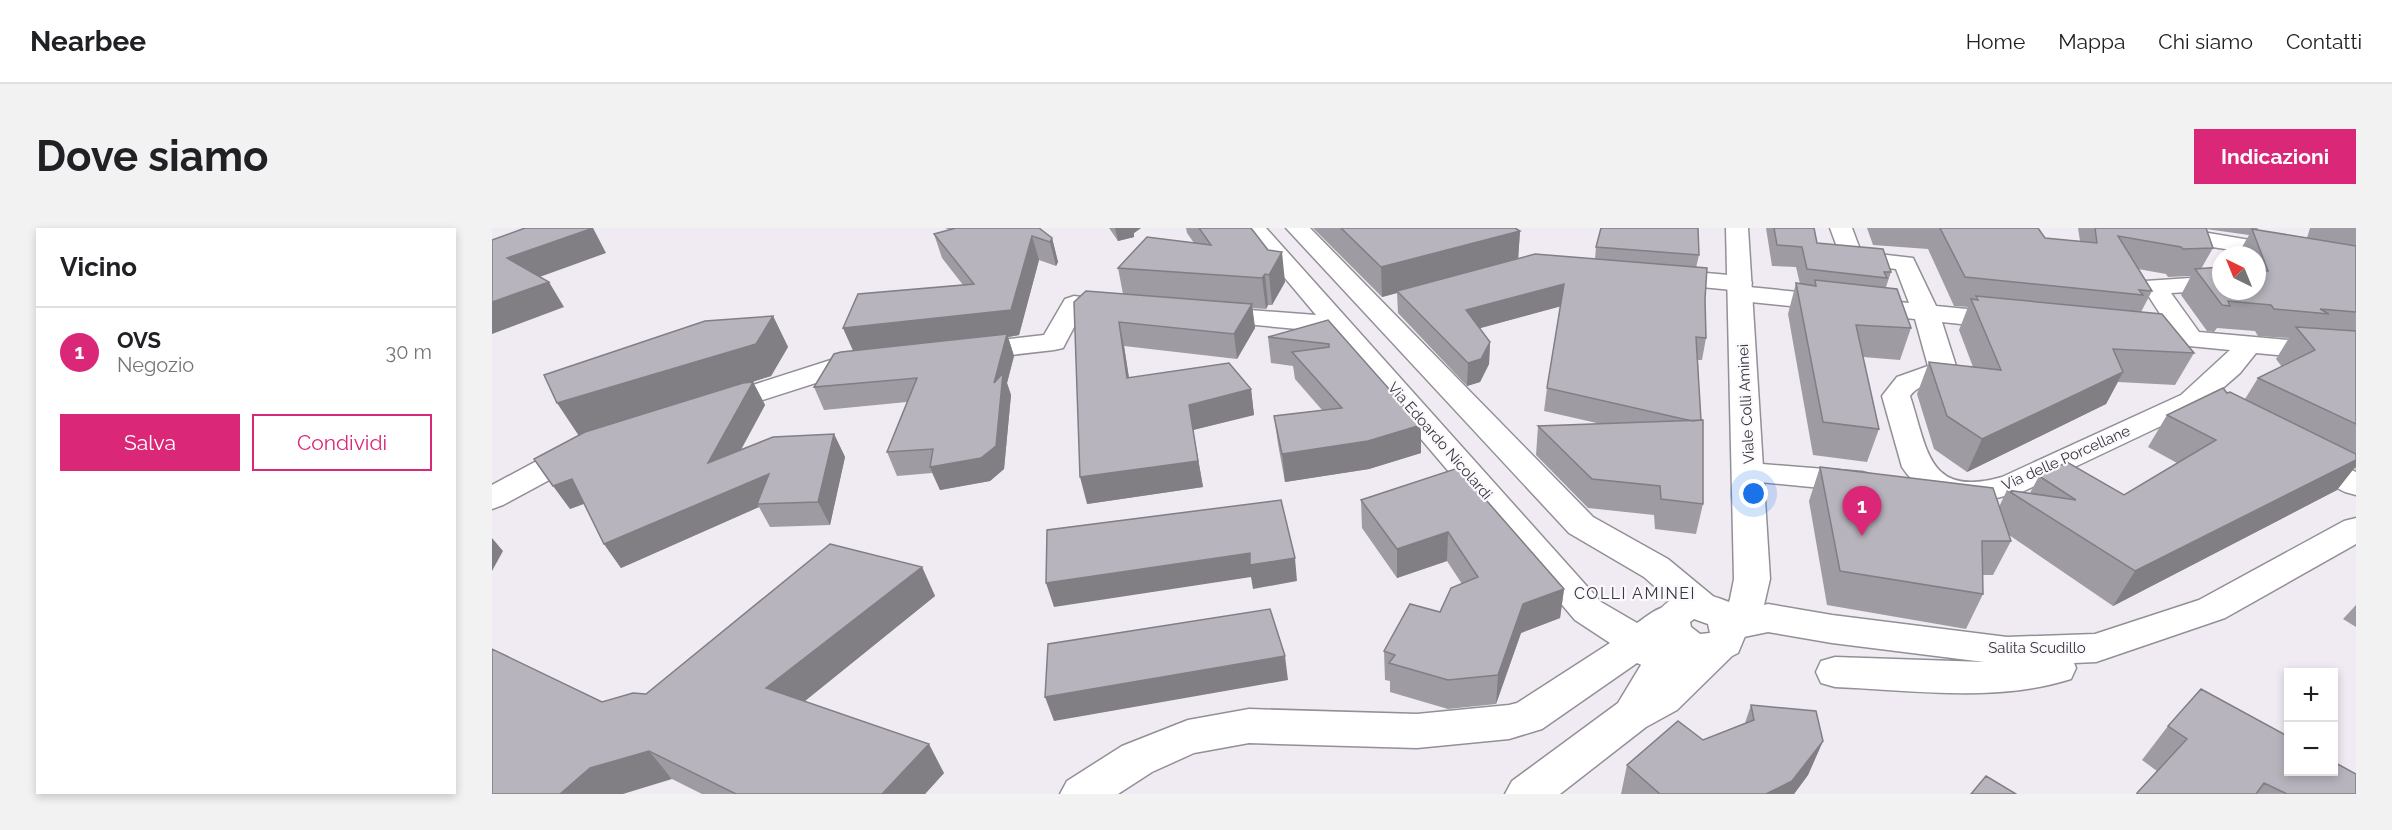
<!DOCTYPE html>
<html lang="it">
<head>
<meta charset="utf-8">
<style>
	body { margin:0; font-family:Raleway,sans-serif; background:#f2f2f2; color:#202124 }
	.controls { position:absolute; right:18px; bottom:18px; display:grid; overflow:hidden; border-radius:0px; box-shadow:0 3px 9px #0003 }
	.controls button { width:54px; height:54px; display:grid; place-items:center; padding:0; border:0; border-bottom:2px solid #e0e0e0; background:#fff; color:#202124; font:30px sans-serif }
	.compass { position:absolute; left:1720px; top:18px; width:54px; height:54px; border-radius:50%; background:#fff; box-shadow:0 3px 9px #0003; rotate:317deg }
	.you { position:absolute; left:1262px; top:266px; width:21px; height:21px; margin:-15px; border:4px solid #fff; border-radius:50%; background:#1a73e8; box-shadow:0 0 0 9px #1a73e833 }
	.badge { display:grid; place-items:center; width:39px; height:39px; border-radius:50%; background:#db2777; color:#fff; font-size:20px; font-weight:700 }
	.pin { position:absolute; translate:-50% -50px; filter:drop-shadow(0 2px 3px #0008) }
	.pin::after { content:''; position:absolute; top:32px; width:21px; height:18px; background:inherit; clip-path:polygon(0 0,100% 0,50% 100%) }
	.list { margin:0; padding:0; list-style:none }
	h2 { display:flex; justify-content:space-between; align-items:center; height:78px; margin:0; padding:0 24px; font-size:26px }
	h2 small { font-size:20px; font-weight:400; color:#757577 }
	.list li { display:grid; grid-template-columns:39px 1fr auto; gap:18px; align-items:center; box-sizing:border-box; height:90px; padding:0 24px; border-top:2px solid #e0e0e0 }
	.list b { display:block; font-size:22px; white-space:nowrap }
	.list p { margin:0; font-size:20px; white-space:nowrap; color:#757577 }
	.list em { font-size:20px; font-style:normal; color:#757577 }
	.actions { display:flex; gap:12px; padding:18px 24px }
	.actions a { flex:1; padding:14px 0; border:2px solid #db2777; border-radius:0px; text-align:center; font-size:21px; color:#db2777 }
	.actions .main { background:#db2777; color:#fff }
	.map { position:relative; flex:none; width:1864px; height:566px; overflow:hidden; border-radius:0px }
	header { display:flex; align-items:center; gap:36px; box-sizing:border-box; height:84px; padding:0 30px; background:#fff; border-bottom:2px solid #e0e0e0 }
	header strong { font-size:28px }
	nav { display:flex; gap:33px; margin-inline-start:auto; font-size:21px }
	.intro { display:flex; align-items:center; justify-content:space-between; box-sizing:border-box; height:144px; padding:0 36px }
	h1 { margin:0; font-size:42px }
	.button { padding:15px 27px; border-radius:0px; background:#db2777; color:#fff; font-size:21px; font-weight:700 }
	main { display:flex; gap:36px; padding:0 36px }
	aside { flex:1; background:#fff; border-radius:0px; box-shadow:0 3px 9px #0003 }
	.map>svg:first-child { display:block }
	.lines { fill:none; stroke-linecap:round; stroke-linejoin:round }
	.minor-casing { stroke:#938f97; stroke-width:3 }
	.major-casing { stroke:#938f97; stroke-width:3 }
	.minor { fill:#fff; fill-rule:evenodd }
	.major { fill:#fff; fill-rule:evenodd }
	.wall { fill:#9e9ba3; fill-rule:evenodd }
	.shaded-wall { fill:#817e84 }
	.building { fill:#b8b4bd; stroke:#817e84; stroke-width:1.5 }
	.labels { text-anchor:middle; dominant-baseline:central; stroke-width:4.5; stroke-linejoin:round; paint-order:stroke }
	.street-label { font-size:15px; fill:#38373a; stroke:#fcf9fe }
	.neighbourhood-label { font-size:16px; letter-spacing:1.5px; fill:#38373a; stroke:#fcf9fe }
</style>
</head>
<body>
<header>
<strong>Nearbee</strong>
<nav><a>Home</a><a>Mappa</a><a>Chi siamo</a><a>Contatti</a></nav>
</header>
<div class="intro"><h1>Dove siamo</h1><a class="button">Indicazioni</a></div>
<main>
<aside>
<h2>Vicino<small></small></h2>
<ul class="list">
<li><span class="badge">1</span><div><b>OVS</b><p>Negozio</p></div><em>30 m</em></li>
</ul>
<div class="actions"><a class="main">Salva</a><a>Condividi</a></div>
</aside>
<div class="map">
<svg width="1864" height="566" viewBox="0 0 1864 566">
	<rect width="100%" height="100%" fill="#f0ebf3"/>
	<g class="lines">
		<!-- minor casing -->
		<g class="minor-casing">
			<path id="minor" d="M 751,0 L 774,0 L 1109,374 L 1145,395 C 1157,387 1170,374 1186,379 L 1152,349 L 1077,305 L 794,0 L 818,0 L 1101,289 L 1176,331 L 1222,369 L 1227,378 L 1222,387 L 1209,391 L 1196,387 L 1197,390 L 1192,400 L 1172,415 L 1180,427 L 1175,437 L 1161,442 L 1145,435 L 1050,501 L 1017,511 L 925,520 L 757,515 L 702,525 L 660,544 L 626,566 L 568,566 L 575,553 L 630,518 L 696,492 L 757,481 L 925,486 L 1017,477 L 1025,475 L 1118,415 L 1083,392 L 838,104 L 709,92 L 705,87 L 709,82 L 718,79 L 824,87 Z
				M 1338,0 L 1360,0 L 1369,24 L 1421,30 L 1444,78 L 1516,85 L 1525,87 L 1529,93 L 1525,99 L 1516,101 L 1450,94 L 1465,141 C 1453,158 1430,151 1418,168 C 1436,223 1436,270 1510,249 L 1689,167 L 1738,122 L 1636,112 L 1632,106 L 1636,100 L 1645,98 L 1678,101 L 1650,58 L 1653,53 L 1729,48 L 1729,62 L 1679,65 L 1707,104 L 1864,118 L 1864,134 L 1764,125 L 1748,145 L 1709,179 L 1532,263 L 1489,274 L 1466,274 L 1436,267 L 1415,246 L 1410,239 L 1390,168 L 1405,149 L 1436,138 L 1423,91 L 1249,73 L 1240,71 L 1237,66 L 1240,62 L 1169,55 L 1160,53 L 1157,48 L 1160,43 L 1169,41 L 1248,48 L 1257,50 L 1260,55 L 1257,59 L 1417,75 L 1404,41 L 1351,35 Z
				M 1632,0 L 1687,0 L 1864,30 L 1864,44 L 1804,32 L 1643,7 L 1635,5 Z
				M 582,68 L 636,75 L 640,80 L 636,85 L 627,88 L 590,84 L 571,120 L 562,122 L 475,132 L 465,130 L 461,124 L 465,118 L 475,116 L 552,107 L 573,71 Z
				M 376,126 L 386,128 L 390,134 L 386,140 L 358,144 L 224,187 L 214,184 L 209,178 L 214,172 L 345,130 Z
				M 89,213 L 100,215 L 104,222 L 100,229 L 11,277 L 0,281 L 0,257 L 78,215 Z
				M 1812,221 L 1823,224 L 1864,244 L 1864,267 L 1853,264 L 1801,238 L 1796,231 L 1801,224 Z
				M 1258,235 L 1370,244 L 1381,247 L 1386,254 L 1381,261 L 1370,264 L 1247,252 L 1242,245 L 1247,238 Z
				M 1864,290 L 1864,316 L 1733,390 L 1604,434 L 1582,435 L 1584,440 L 1579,451 C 1504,475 1420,462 1343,459 L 1329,455 L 1324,444 L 1329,433 L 1343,429 L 1492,434 L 1340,415 L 1276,404 L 1237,412 L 1224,408 L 1218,398 L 1224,388 L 1276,376 L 1340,387 L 1515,409 L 1603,406 L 1707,372 L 1852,293 Z"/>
		</g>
		<!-- major casing -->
		<g class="major-casing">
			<path id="major" d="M 1234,0 L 1256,0 L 1278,351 L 1272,377 L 1256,401 L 1246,425 L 1240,428 L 1185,482 L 1154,499 L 1068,566 L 1013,566 L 1020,553 L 1126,475 L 1152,432 L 1162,403 L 1161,392 C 1179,360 1206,361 1237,374 L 1238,371 L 1242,351 ZM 1202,391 L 1216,396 L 1218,405 L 1208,406 L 1199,399 L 1198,394 Z"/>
		</g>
		<!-- minor -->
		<use href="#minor" class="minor"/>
		<!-- major -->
		<use href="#major" class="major"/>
	</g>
	<!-- wall -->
	<path class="wall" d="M 453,0 L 547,0 L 560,10 L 566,34 L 564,38 L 547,32 L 527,107 L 516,109 L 522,128 L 515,155 L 519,167 L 512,241 L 498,253 L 448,262 L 440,245 L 405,248 L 395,224 L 415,174 L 332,182 L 322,159 L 361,123 L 351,100 L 471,57 L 450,30 L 442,6 L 458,2 Z
		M 617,0 L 649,0 L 642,5 L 642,9 L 626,13 Z
		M 694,0 L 759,0 L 793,54 L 780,77 L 776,77 L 774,81 L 760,80 L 763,100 L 745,131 L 632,118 L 637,150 L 759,161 L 762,187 L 701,202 L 711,259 L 595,276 L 631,66 L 626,40 L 702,15 L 695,5 Z
		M 821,0 L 1023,0 L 1028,3 L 1026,31 L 1103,31 L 1104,19 L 1207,27 L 1204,40 L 1213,71 L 1214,110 L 1210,132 L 1206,132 L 1211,276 L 1204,306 L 1163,301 L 1162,287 L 1096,280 L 1044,227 L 1046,198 L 1109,196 L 1052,183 L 1055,160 L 1068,78 L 988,100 L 998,114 L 997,136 L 988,154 L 975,158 L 906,85 L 905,65 L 890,69 Z
		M 1274,0 L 1322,0 L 1325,15 L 1399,44 L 1394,59 L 1419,100 L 1408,132 L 1371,129 L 1387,201 L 1375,234 L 1321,227 L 1296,86 L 1304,55 L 1308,56 L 1304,39 L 1280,38 Z
		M 1375,0 L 1546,0 L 1553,10 L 1588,13 L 1586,0 L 1766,0 L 1765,2 L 1815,10 L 1818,0 L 1864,0 L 1864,241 L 1862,240 L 1845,262 L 1621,378 L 1517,307 L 1519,313 L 1501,347 L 1491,347 L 1491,366 L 1474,401 L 1335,377 L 1317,273 L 1328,239 L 1507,279 L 1515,262 L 1538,265 L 1547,248 L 1632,267 L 1685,235 L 1656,219 L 1675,187 L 1735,165 L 1753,171 L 1766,150 L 1790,139 L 1784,131 L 1797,110 L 1766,108 L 1763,103 L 1725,100 L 1722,104 L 1715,103 L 1689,67 L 1699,48 L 1676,49 L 1674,46 L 1646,41 L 1660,63 L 1649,84 L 1702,125 L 1683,157 L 1626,154 L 1614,176 L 1475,244 L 1442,221 L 1425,166 L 1437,134 L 1481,139 L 1467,102 L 1476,79 L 1462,78 L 1436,21 L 1381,17 ZM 1714,1 L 1757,7 L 1746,26 L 1746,27 L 1765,27 L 1765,63 L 1709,41 L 1721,20 Z
		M 281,88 L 296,119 L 279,148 L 259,154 L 261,154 L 273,177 L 249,222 L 342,206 L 353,229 L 338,297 L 278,299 L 267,279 L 129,340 L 112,316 L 92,276 L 78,281 Z
		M 836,92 L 929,225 L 877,241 L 793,254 L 786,216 L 782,188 L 830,182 L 803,151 L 801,138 L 779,135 L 776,109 Z
		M 966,240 L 1072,361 L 1068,390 L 1029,405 L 1004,476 L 956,481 L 898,464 L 898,453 L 893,452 L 892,423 L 948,384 L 970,356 L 955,333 L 905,350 L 870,300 L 869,272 Z
		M 430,339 L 443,368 L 313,473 L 452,545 L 433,566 L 210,566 L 180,551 L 110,474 L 154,466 Z
		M 1864,377 L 1864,399 L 1851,391 Z
		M 1259,477 L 1331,513 L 1316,547 L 1302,566 L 1129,566 L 1135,537 L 1211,512 L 1253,495 Z
		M 1676,498 L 1864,566 L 1644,566 L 1665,543 L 1650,532 Z"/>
	<!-- shaded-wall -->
	<path class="shaded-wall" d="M 101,0 L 114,25 L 31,55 L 15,30 Z
		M 623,0 L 649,0 L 642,5 L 642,9 L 626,13 Z
		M 1028,3 L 1026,33 L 905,63 L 905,65 L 890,69 L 889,39 Z
		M 540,8 L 547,32 L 527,107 L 516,109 L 522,128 L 515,155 L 519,167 L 512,241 L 498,253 L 448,262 L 438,239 L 508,175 L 363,126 L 351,100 L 519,82 Z
		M 560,10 L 566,34 L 564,38 L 558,14 Z
		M 790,24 L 793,54 L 780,77 L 777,47 Z
		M 773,46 L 776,77 L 774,81 L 770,50 Z
		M 57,54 L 72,79 L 0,106 L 0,74 Z
		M 1072,56 L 1070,78 L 974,104 L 974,82 Z
		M 760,76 L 763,100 L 745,131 L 742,106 Z
		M 281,88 L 296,119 L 279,148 L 87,208 L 65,175 Z
		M 627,94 L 632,118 L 641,176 L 635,150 Z
		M 998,114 L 997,136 L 988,154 L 975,158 L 976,135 Z
		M 1631,144 L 1614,176 L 1475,244 L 1490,211 Z
		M 261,154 L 273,177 L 229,258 L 216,235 Z
		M 759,161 L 762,187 L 701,202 L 711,259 L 595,276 L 588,249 L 697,177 Z
		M 929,197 L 929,225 L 877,241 L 793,254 L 790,226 Z
		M 342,206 L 353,229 L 338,297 L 326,274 Z
		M 1864,232 L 1864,238 L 1845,262 L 1621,378 L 1643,343 Z
		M 277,246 L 265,276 L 267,279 L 129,340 L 112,316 Z
		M 80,251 L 96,274 L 78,281 L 61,258 Z
		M 956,304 L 955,333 L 905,350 L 905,321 Z
		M 0,310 L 11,323 L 0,343 Z
		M 758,325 L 803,330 L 805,353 L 761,361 L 759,349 L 562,379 L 554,355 Z
		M 430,339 L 443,368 L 293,489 L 274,460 Z
		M 1072,361 L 1068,390 L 1029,405 L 1004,476 L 1006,447 L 1031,376 Z
		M 793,428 L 796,452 L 562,493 L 553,469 Z
		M 1331,513 L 1316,547 L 1302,566 L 1274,566 Z
		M 437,516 L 452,545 L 433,566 L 390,566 Z
		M 157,523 L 180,551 L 131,566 L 68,566 L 98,540 Z"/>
	<!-- building -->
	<path class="building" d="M 33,0 L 101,0 L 15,30 L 57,54 L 0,74 L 0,12 Z
		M 464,0 L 547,0 L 560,10 L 558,14 L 540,8 L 519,82 L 351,100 L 366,66 L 482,56 L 442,6 Z
		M 707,0 L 759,0 L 776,22 L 790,24 L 777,47 L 773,46 L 770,50 L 626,40 L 655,9 L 719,17 Z
		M 849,0 L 1023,0 L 1028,3 L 889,39 Z
		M 1109,0 L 1206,0 L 1207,27 L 1104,19 Z
		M 1282,0 L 1322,0 L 1325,15 L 1391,21 L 1399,44 L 1392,44 L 1395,50 L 1315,41 L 1310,19 L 1285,17 Z
		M 1448,0 L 1546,0 L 1553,10 L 1605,15 L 1603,0 L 1714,0 L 1721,20 L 1691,21 L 1689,19 L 1626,8 L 1660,63 L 1647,62 L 1651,67 L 1473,49 Z
		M 1760,1 L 1864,18 L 1864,84 L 1828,81 L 1837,86 L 1782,81 L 1779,77 L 1736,73 L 1738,78 L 1730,77 L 1703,41 L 1729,39 L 1729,63 L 1765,63 L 1765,42 L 1776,43 Z
		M 1043,26 L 1215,40 L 1213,71 L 1214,110 L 1204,109 L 1209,192 L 1200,193 L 1055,160 L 1072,56 L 974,82 L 998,114 L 989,131 L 976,135 L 905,63 Z
		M 1323,52 L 1405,61 L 1419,100 L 1364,97 L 1387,201 L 1331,194 L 1304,55 L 1324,58 Z
		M 594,63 L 760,76 L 742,106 L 627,94 L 635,150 L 737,135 L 759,161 L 697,177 L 706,233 L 588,249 L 582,74 Z
		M 1484,68 L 1670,86 L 1702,125 L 1621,121 L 1631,144 L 1490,211 L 1455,188 L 1437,134 L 1509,142 L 1479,71 L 1486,72 Z
		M 281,88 L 264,116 L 65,175 L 52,147 L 213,93 Z
		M 836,92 L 929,197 L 876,213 L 790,226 L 782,188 L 850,180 L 800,124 L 837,119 L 837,116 L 776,109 Z
		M 1804,99 L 1864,103 L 1864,196 L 1766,150 L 1823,122 Z
		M 515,106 L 502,155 L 511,145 L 504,218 L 489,230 L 438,239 L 441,221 L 395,224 L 425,150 L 322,159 L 342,126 L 349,124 Z
		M 261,154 L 216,235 L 281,209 L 342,206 L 326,274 L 265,276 L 277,246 L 112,316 L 80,251 L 61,258 L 42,231 L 93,204 L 251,155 Z
		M 1731,160 L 1735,165 L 1738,164 L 1864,226 L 1864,232 L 1643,343 L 1515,262 L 1584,272 L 1547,248 L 1575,234 L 1632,267 L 1724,212 L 1675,187 Z
		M 1211,192 L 1211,276 L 1169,271 L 1168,258 L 1100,251 L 1046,198 Z
		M 1328,239 L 1501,260 L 1519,313 L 1490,313 L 1491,366 L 1348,343 Z
		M 966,240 L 1072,361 L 1031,376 L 1006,447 L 956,452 L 897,435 L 903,427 L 892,423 L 918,376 L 948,384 L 959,360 L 986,349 L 956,304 L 905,321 L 869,272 Z
		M 789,272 L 803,330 L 758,337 L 758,325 L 554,355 L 555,302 Z
		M 338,316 L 430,339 L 274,460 L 437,516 L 390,566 L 244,566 L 157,523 L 98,540 L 68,566 L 0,566 L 0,421 L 110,474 L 141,465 L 154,466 Z
		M 778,381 L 793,428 L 553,469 L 556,416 Z
		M 1709,461 L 1797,509 L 1797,543 L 1842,543 L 1842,534 L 1864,546 L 1864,566 L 1795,566 L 1772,555 L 1764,566 L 1645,566 L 1645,565 L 1695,511 L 1676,498 Z
		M 1259,477 L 1324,483 L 1331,513 L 1300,553 L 1274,566 L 1168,566 L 1135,537 L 1186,493 L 1211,512 L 1262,492 Z
		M 1494,548 L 1524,566 L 1479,566 Z"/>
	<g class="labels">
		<!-- street labels -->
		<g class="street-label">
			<text transform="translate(1254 176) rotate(-93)">Viale Colli Aminei</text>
			<text transform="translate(948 213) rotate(49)">Via Edoardo Nicolardi</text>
			<text transform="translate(1574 230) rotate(-24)">Via delle Porcellane</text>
			<text x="1545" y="420">Salita Scudillo</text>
		</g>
		<!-- neighbourhood labels -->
		<g class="neighbourhood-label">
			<text x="1143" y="365">COLLI AMINEI</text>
		</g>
	</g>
</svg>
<div class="controls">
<button>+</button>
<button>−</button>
</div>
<svg class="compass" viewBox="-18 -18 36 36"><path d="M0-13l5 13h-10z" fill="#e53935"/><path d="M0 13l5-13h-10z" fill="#757577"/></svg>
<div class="you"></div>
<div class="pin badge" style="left:1370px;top:308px">1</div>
</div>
</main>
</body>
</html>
